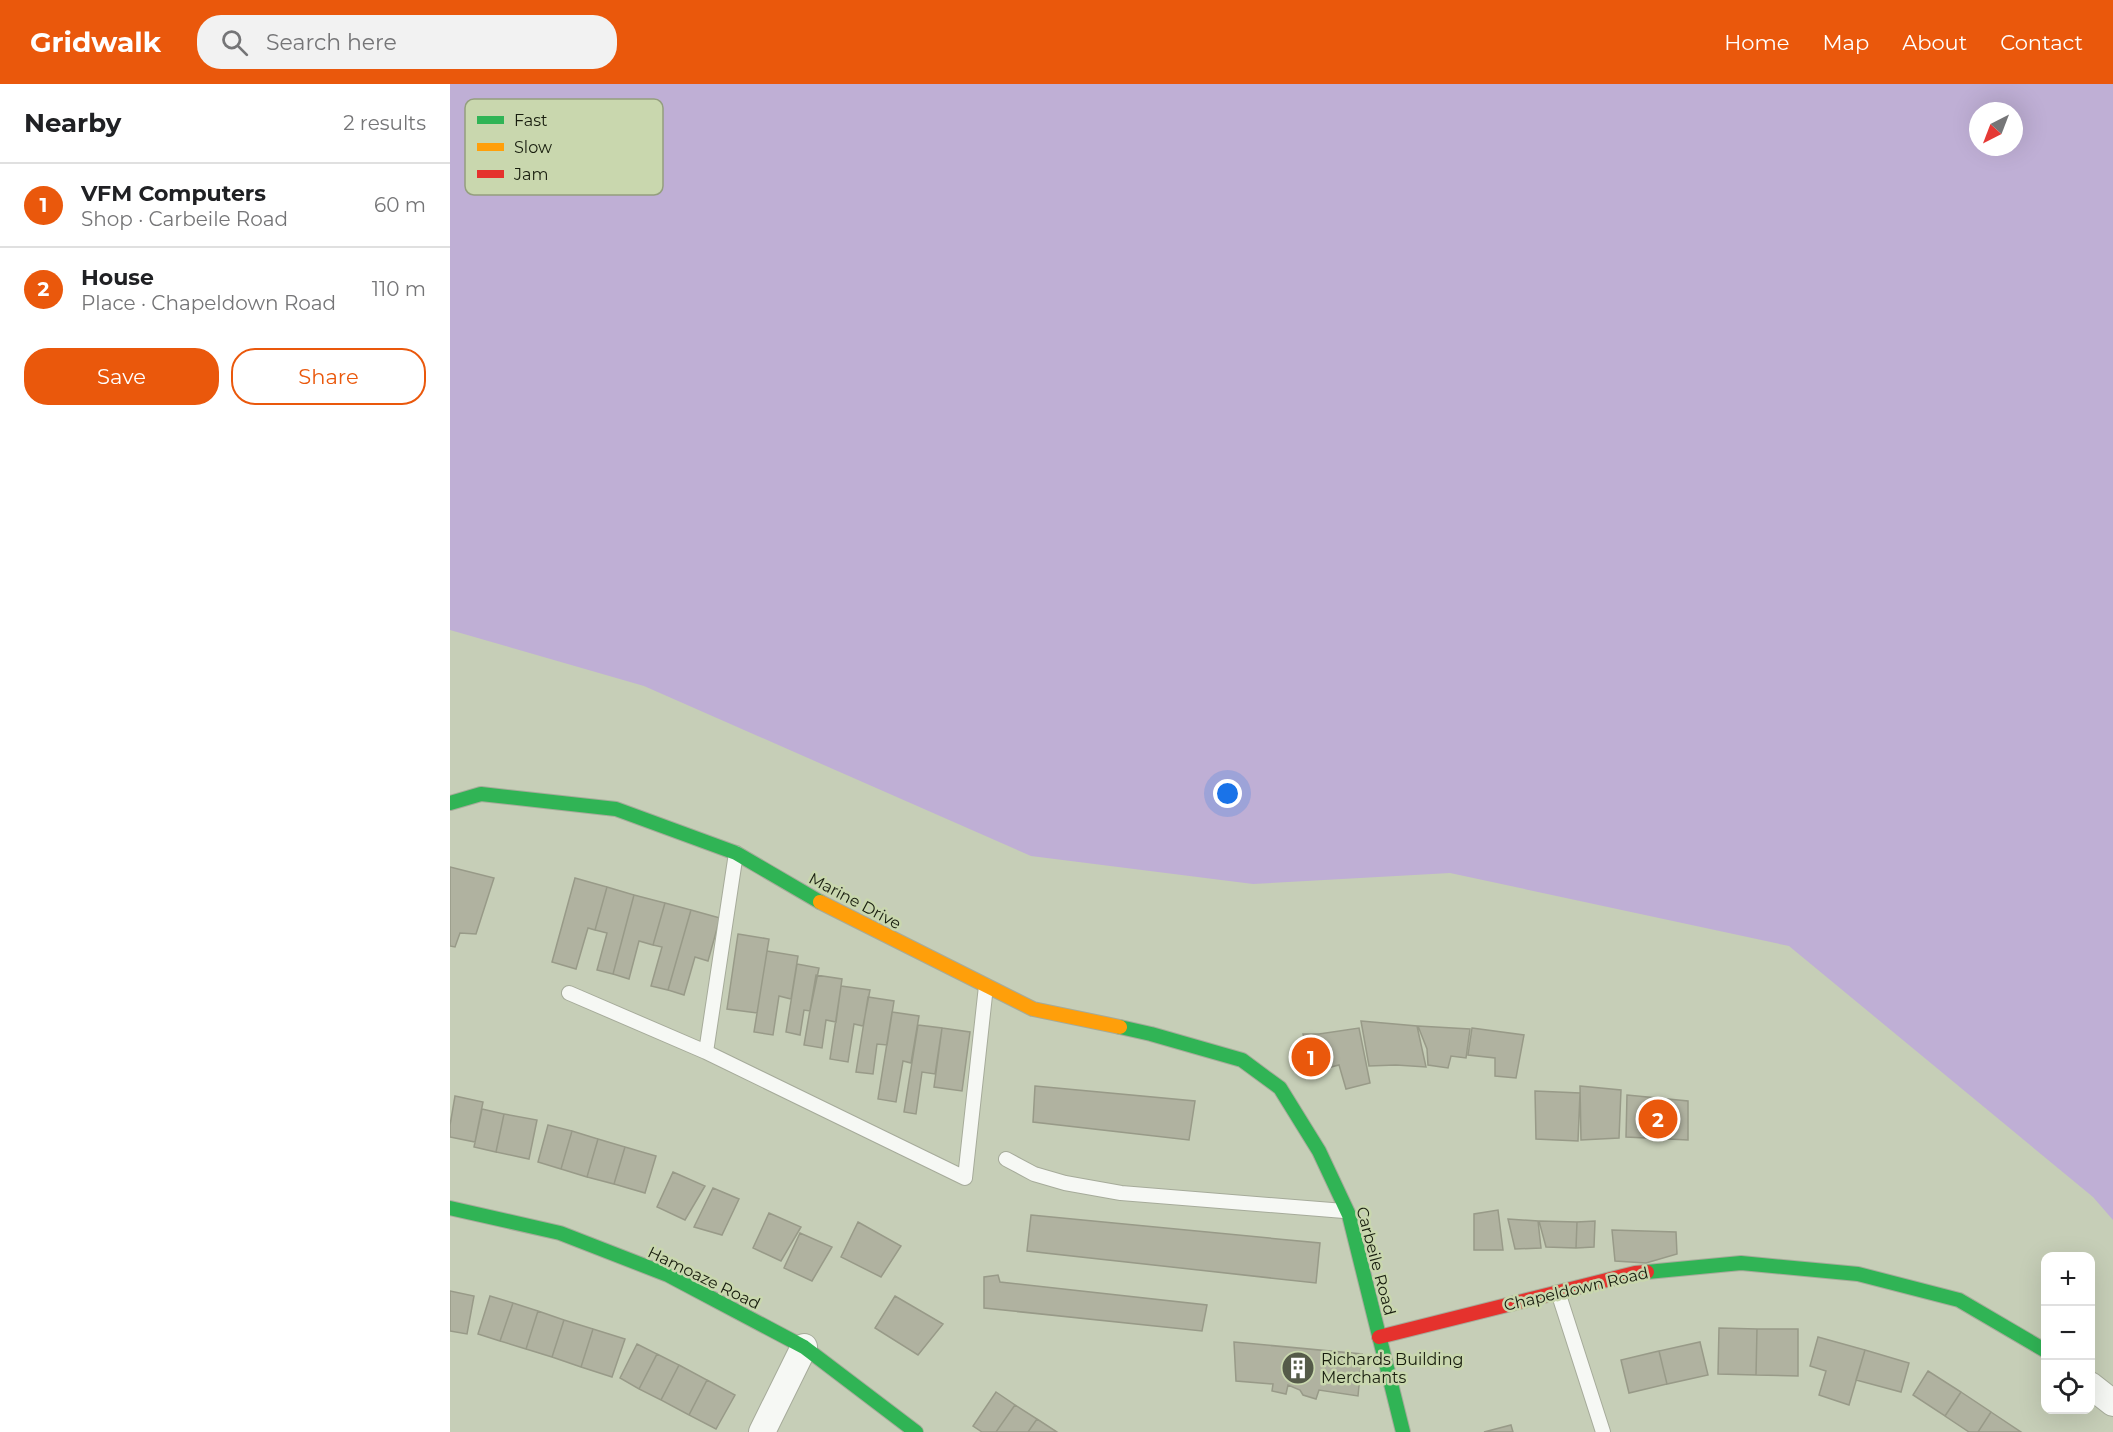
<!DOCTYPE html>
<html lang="en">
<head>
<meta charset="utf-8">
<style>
	body { margin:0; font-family:Montserrat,sans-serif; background:#f2f2f2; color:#202124 }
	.controls { position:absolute; right:18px; bottom:18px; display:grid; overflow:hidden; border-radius:12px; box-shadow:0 6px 24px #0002 }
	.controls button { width:54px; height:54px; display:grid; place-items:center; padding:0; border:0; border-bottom:2px solid #e0e0e0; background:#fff; color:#202124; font:30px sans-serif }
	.compass { position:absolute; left:1519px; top:18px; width:54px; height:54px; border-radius:50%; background:#fff; box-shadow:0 6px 24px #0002; rotate:222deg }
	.you { position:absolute; left:778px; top:710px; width:21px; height:21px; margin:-15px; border:4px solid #fff; border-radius:50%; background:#1a73e8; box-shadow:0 0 0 9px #1a73e833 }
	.badge { display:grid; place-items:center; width:39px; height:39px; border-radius:50%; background:#ea580c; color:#fff; font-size:20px; font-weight:700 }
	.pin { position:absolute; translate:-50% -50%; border:3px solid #fff; box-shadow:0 2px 6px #0006 }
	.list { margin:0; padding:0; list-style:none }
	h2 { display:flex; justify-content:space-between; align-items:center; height:78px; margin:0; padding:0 24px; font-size:26px }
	h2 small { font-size:20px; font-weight:400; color:#757577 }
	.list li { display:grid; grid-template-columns:39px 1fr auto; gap:18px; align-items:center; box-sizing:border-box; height:84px; padding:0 24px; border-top:2px solid #e0e0e0 }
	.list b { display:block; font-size:22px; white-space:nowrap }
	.list p { margin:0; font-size:20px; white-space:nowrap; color:#757577 }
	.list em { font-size:20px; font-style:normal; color:#757577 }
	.actions { display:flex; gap:12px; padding:18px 24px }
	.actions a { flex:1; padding:14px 0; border:2px solid #ea580c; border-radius:24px; text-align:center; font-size:21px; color:#ea580c }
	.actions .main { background:#ea580c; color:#fff }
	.icon { flex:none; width:33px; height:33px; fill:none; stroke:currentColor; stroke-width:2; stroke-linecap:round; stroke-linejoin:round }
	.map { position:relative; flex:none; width:1663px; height:1348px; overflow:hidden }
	header { display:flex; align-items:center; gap:36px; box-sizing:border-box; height:84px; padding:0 30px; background:#ea580c; color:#fff }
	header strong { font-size:28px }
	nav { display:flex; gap:33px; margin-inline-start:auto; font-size:21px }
	.search { width:420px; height:54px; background:#f2f2f2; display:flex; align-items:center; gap:15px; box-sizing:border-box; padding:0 21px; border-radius:24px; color:#757577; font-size:22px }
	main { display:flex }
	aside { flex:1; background:#fff }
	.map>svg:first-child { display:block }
	.water { fill:#bfafd5; fill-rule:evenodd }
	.building { fill:#b0b2a0; stroke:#989a88; stroke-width:1.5 }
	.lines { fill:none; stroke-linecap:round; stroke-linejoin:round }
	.lane-casing { stroke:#a6ab9a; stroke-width:16 }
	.street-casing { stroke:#a6ab9a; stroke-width:28 }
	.fast-casing { stroke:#a6ab9a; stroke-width:16 }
	.slow-casing { stroke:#a6ab9a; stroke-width:16 }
	.jam-casing { stroke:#a6ab9a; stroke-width:16 }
	.lane { stroke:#f6f8f4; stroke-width:14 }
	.street { stroke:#f6f8f4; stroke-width:26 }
	.fast { stroke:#30b455; stroke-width:14 }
	.slow { stroke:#ff9f0a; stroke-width:14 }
	.jam { stroke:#e5322d; stroke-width:14 }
	.labels { text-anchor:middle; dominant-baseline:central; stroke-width:5; stroke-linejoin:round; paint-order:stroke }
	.street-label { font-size:16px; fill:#181d0e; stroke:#c9d7ae }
	.poi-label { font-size:16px; fill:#181d0e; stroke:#c9d7ae; text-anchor:start }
	.key { fill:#c9d7ae; stroke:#949f7e; stroke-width:1.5 }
	.key-label { font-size:16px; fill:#181d0e }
</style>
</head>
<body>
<header>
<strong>Gridwalk</strong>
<div class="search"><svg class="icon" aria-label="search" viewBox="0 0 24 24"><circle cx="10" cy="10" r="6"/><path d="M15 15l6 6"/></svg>Search here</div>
<nav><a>Home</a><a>Map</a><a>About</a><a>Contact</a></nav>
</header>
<main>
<aside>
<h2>Nearby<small>2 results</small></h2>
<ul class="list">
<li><span class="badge">1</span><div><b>VFM Computers</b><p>Shop · Carbeile Road</p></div><em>60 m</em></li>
<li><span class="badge">2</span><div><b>House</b><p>Place · Chapeldown Road</p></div><em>110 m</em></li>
</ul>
<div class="actions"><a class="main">Save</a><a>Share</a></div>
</aside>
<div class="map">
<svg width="1663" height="1348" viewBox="0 0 1663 1348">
	<rect width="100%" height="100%" fill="#c6ceb7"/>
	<!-- water -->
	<path class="water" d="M 0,0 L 1663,0 L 1663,1136 L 1643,1113 L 1339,862 L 1000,789 L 803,800 L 581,772 L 194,602 L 0,546 ZM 1528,27 L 1564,27 L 1564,63 L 1528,63 Z"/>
	<!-- building -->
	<path class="building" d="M 0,783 L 44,794 L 26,850 L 10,849 L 5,863 L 0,862 Z
		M 125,794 L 157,803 L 145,846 L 138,844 L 126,885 L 102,878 Z
		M 157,803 L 184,811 L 163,890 L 147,886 L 157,849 L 145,846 Z
		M 184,811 L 215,819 L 203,861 L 189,857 L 179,895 L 163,890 Z
		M 215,819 L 241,826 L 218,906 L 201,902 L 212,863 L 203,861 Z
		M 241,826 L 270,834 L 258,877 L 245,873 L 234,911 L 218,906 Z
		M 288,850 L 319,855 L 307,929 L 277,925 Z
		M 317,867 L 348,872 L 341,915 L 329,912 L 323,951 L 304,948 Z
		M 347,880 L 369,884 L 360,927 L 354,926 L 350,951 L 336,948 Z
		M 366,891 L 392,895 L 386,938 L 376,936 L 372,964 L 354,961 Z
		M 391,902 L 420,906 L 413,942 L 404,940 L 398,978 L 380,975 Z
		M 418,913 L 444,917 L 437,961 L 427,960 L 423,990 L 406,988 Z
		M 442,928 L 469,932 L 461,979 L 453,977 L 446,1018 L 428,1015 Z
		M 911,937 L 967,942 L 976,983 L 946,981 L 919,982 Z
		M 468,941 L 492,944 L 485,990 L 472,988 L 466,1030 L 454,1028 Z
		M 968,942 L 1020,945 L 1016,974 L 1001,972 L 998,984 L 978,981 L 977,965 Z
		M 492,944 L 520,948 L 512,1007 L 484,1003 Z
		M 909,944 L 920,999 L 896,1005 L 889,981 L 861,988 L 853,950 L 869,950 Z
		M 1022,944 L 1074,951 L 1066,994 L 1045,992 L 1045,974 L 1018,971 Z
		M 585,1002 L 745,1017 L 739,1056 L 583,1038 Z
		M 1130,1002 L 1171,1006 L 1169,1054 L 1131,1056 Z
		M 1085,1007 L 1130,1009 L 1128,1057 L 1086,1055 Z
		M 1177,1011 L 1238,1017 L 1238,1056 L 1176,1053 Z
		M 5,1012 L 33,1018 L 25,1058 L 0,1053 L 0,1041 Z
		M 32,1025 L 54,1030 L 46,1068 L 24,1063 Z
		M 54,1030 L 87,1036 L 79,1075 L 46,1068 Z
		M 98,1041 L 122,1047 L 111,1085 L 88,1078 Z
		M 122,1047 L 148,1055 L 137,1093 L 111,1085 Z
		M 148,1055 L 175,1063 L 164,1100 L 137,1093 Z
		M 175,1063 L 206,1072 L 195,1109 L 164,1100 Z
		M 223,1088 L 255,1102 L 235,1136 L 207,1123 Z
		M 263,1104 L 289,1115 L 272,1151 L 244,1143 Z
		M 1048,1126 L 1053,1166 L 1024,1166 L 1024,1130 Z
		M 319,1129 L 351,1143 L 331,1177 L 303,1164 Z
		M 581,1131 L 870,1159 L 866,1199 L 577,1167 Z
		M 1058,1135 L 1088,1137 L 1091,1164 L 1065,1165 Z
		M 1089,1137 L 1127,1138 L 1126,1164 L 1096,1163 Z
		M 1145,1137 L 1144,1163 L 1126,1164 L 1127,1138 Z
		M 408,1138 L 451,1162 L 431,1193 L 391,1173 Z
		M 1162,1146 L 1226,1148 L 1227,1170 L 1196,1179 L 1165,1177 Z
		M 350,1149 L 382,1163 L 362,1197 L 334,1184 Z
		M 548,1191 L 550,1198 L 757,1221 L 752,1247 L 534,1224 L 534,1193 Z
		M 0,1207 L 24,1212 L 17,1250 L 0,1247 Z
		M 40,1212 L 63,1219 L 50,1257 L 28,1250 Z
		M 445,1212 L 493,1240 L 468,1271 L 425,1244 Z
		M 63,1219 L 88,1227 L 76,1265 L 50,1257 Z
		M 88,1227 L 114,1236 L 102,1273 L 76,1265 Z
		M 114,1236 L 143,1245 L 131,1283 L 102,1273 Z
		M 1269,1244 L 1307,1245 L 1306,1291 L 1268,1290 Z
		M 143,1245 L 175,1255 L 162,1293 L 131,1283 Z
		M 1307,1245 L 1348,1245 L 1348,1292 L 1306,1291 Z
		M 1368,1253 L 1415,1266 L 1399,1321 L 1369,1311 L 1376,1287 L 1360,1282 Z
		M 784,1258 L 912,1270 L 908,1312 L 869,1306 L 866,1315 L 853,1311 L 850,1306 L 838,1301 L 836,1310 L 822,1307 L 823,1300 L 786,1297 Z
		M 1250,1258 L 1258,1291 L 1217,1300 L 1209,1267 Z
		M 187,1260 L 207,1270 L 189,1305 L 170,1294 Z
		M 1415,1266 L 1459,1279 L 1451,1308 L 1406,1296 Z
		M 1209,1267 L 1217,1300 L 1179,1309 L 1171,1276 Z
		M 207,1270 L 229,1281 L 211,1316 L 189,1305 Z
		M 229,1281 L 257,1296 L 239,1331 L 211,1316 Z
		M 1478,1287 L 1511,1308 L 1495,1332 L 1463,1311 Z
		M 257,1296 L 285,1311 L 266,1345 L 239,1331 Z
		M 546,1308 L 565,1321 L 546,1348 L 532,1348 L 523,1342 Z
		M 1511,1308 L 1541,1328 L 1528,1348 L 1519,1348 L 1495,1332 Z
		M 565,1321 L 587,1335 L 578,1348 L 546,1348 Z
		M 1541,1328 L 1571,1348 L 1528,1348 Z
		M 587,1335 L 607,1348 L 578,1348 Z
		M 1061,1341 L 1063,1348 L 1034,1348 Z"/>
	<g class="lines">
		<!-- lane casing -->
		<g class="lane-casing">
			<path id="lane" d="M 119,909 L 256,968 L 515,1094 L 536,902
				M 256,968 L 286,769
				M 556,1075 L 584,1090 L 615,1099 L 671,1109 L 894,1127
				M 1108,1208 L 1153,1348"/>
		</g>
		<!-- street casing -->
		<g class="street-casing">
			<path id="street" d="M 1640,1301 L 1663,1319
				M 312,1348 L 354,1263"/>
		</g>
		<!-- fast casing -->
		<g class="fast-casing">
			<path id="fast" d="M 0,719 L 31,710 L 166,725 L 286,769 L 370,818
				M 670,943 L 701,950 L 792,976 L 830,1004 L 869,1067 L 899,1131 L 953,1348
				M 0,1124 L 110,1149 L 218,1191 L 354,1263 L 466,1348
				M 1197,1188 L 1291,1179 L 1408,1190 L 1509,1216 L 1596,1267"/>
		</g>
		<!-- slow casing -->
		<g class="slow-casing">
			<path id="slow" d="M 370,818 L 583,925 L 670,943"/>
		</g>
		<!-- jam casing -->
		<g class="jam-casing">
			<path id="jam" d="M 929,1253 L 1185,1189 L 1197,1188"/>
		</g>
		<!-- lane -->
		<use href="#lane" class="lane"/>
		<!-- street -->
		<use href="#street" class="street"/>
		<!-- fast -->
		<use href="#fast" class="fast"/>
		<!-- slow -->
		<use href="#slow" class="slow"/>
		<!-- jam -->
		<use href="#jam" class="jam"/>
	</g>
	<!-- icons -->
	<defs>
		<g id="building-disc" transform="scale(1.725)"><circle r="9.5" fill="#555b49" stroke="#c9d7ae"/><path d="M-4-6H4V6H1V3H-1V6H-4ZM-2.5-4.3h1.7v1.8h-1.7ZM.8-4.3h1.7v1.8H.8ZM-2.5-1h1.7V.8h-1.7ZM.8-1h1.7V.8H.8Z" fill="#fff"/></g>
	</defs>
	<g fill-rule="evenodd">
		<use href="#building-disc" x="848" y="1284"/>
	</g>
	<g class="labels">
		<!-- street labels -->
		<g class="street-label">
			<text transform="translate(405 817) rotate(28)">Marine Drive</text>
			<text transform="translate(926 1177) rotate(75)">Carbeile Road</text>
			<text transform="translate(254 1194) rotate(26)">Hamoaze Road</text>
			<text transform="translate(1126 1205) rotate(-13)">Chapeldown Road</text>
		</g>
		<!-- poi labels -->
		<g class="poi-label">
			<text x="871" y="1275">Richards Building<tspan x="871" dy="18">Merchants</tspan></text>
		</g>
	</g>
	<!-- legend -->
	<rect x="15" y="15" width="198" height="96" rx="9" class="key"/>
	<rect x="27" y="32" width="27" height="8" fill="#30b455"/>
	<rect x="27" y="59" width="27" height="8" fill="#ff9f0a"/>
	<rect x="27" y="86" width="27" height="8" fill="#e5322d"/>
	<g class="key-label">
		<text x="64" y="42">Fast</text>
		<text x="64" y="69">Slow</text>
		<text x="64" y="96">Jam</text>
	</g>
</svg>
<div class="controls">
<button>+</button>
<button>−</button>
<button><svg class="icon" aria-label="locate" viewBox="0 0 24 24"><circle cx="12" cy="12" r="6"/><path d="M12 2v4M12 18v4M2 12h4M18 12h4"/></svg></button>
</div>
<svg class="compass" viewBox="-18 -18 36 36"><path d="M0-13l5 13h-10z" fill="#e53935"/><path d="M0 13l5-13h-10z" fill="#757577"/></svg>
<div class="you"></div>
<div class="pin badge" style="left:861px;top:973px">1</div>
<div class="pin badge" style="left:1208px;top:1035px">2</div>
</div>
</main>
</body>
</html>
